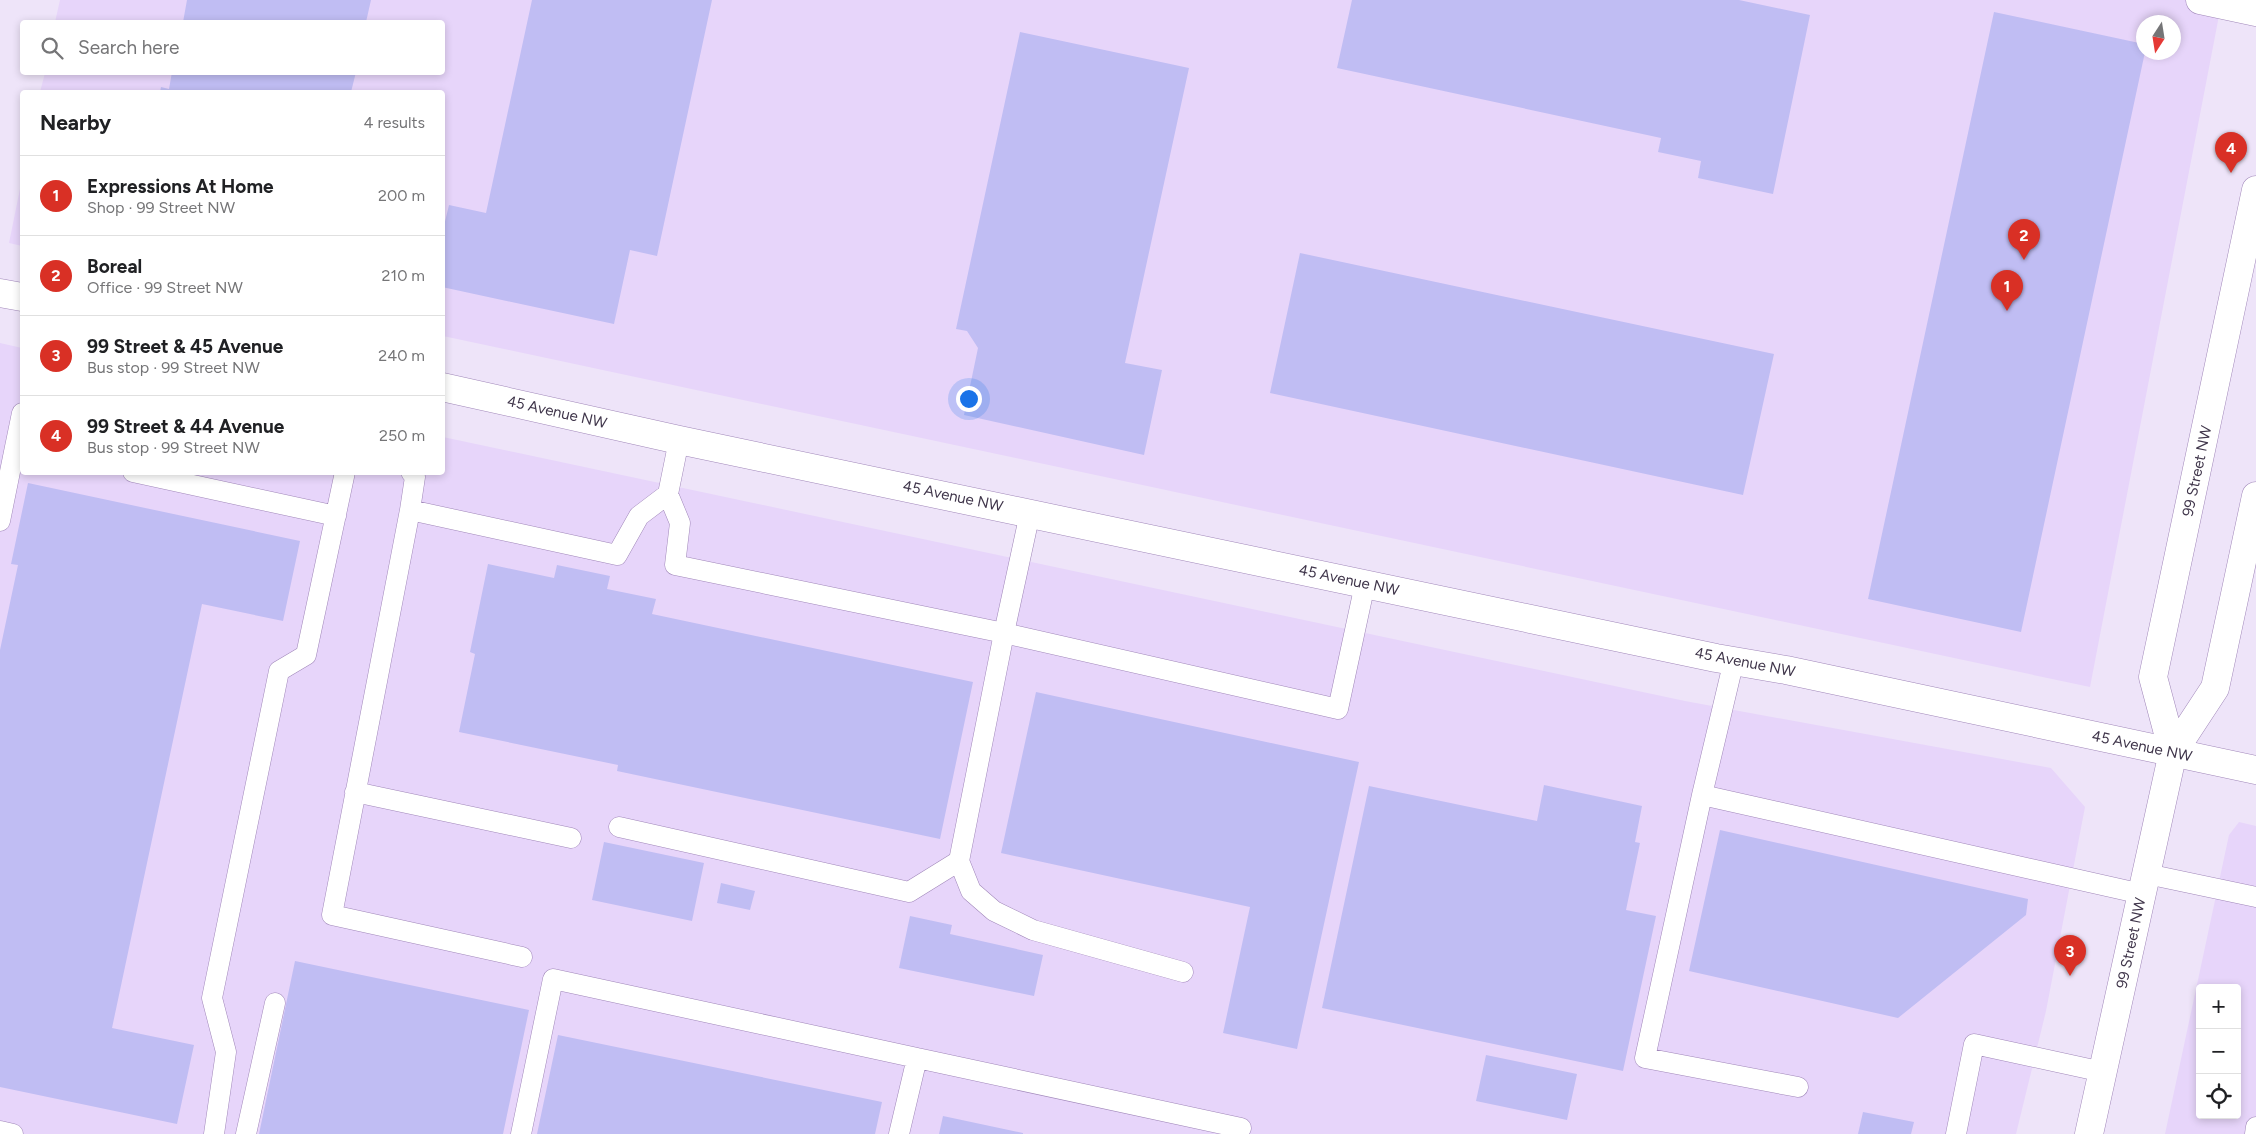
<!DOCTYPE html>
<html lang="en">
<head>
<meta charset="utf-8">
<style>
	body { margin:0; font-family:Figtree,sans-serif; background:#f2f2f2; color:#202124 }
	.controls { position:absolute; right:15px; bottom:15px; display:grid; overflow:hidden; border-radius:5px; box-shadow:0 2px 8px #0003 }
	.controls button { width:45px; height:45px; display:grid; place-items:center; padding:0; border:0; border-bottom:1px solid #e0e0e0; background:#fff; color:#202124; font:25px sans-serif }
	.compass { position:absolute; left:2136px; top:15px; width:45px; height:45px; border-radius:50%; background:#fff; box-shadow:0 2px 8px #0003; rotate:192deg }
	.you { position:absolute; left:968px; top:398px; width:18px; height:18px; margin:-12px; border:4px solid #fff; border-radius:50%; background:#1a73e8; box-shadow:0 0 0 8px #1a73e833 }
	.badge { display:grid; place-items:center; width:32px; height:32px; border-radius:50%; background:#d93025; color:#fff; font-size:16px; font-weight:700 }
	.pin { position:absolute; translate:-50% -41px; filter:drop-shadow(0 1px 2px #0008) }
	.pin::after { content:''; position:absolute; top:26px; width:18px; height:15px; background:inherit; clip-path:polygon(0 0,100% 0,50% 100%) }
	.list { margin:0; padding:0; list-style:none }
	h2 { display:flex; justify-content:space-between; align-items:center; height:65px; margin:0; padding:0 20px; font-size:21px }
	h2 small { font-size:16px; font-weight:400; color:#757577 }
	.list li { display:grid; grid-template-columns:32px 1fr auto; gap:15px; align-items:center; box-sizing:border-box; height:80px; padding:0 20px; border-top:1px solid #e0e0e0 }
	.list b { display:block; font-size:19px; white-space:nowrap }
	.list p { margin:0; font-size:16px; white-space:nowrap; color:#757577 }
	.list em { font-size:16px; font-style:normal; color:#757577 }
	.icon { flex:none; width:28px; height:28px; fill:none; stroke:currentColor; stroke-width:2; stroke-linecap:round; stroke-linejoin:round }
	.map { position:relative; flex:none; width:2256px; height:1134px; overflow:hidden }
	.search { position:absolute; background:#fff; box-shadow:0 2px 8px #0003; left:20px; top:20px; width:425px; height:55px; display:flex; align-items:center; gap:12px; box-sizing:border-box; padding:0 18px; border-radius:5px; color:#757577; font-size:19px }
	.panel { position:absolute; background:#fff; box-shadow:0 2px 8px #0003; left:20px; top:90px; width:425px; height:385px; border-radius:5px }
	.map>svg:first-child { display:block }
	.built { fill:#e7d5fa; fill-rule:evenodd }
	.building { fill:#c0bdf3 }
	.lines { fill:none; stroke-linecap:round; stroke-linejoin:round }
	.service-casing { stroke:#a087b9; stroke-width:21 }
	.minor-casing { stroke:#a087b9; stroke-width:29 }
	.secondary-casing { stroke:#a087b9; stroke-width:29 }
	.service { stroke:#fff; stroke-width:20 }
	.minor { stroke:#fff; stroke-width:28 }
	.secondary { stroke:#fff; stroke-width:28 }
	.labels { text-anchor:middle; dominant-baseline:central; stroke-width:4.5; stroke-linejoin:round; paint-order:stroke }
	.street-label { font-size:15px; fill:#40364b; stroke:#fff }
</style>
</head>
<body>
<div class="map">
<svg width="2256" height="1134" viewBox="0 0 2256 1134">
	<rect width="100%" height="100%" fill="#eee4f9"/>
	<!-- built -->
	<path class="built" d="M 60,0 L 2222,0 L 2090,687 L 443,336 L 442,92 L 40,92 L 45,73 L 442,72 L 442,22 L 55,22 ZM 2144,22 L 2174,22 L 2174,52 L 2144,52 Z
		M 22,179 L 22,246 L 9,243 Z
		M 0,343 L 22,348 L 22,472 L 442,472 L 443,437 L 1685,701 L 2051,768 L 2085,807 L 2046,1011 L 2016,1134 L 0,1134 Z
		M 2239,822 L 2256,826 L 2256,1134 L 2165,1134 L 2229,835 ZM 2200,988 L 2237,988 L 2237,1115 L 2200,1115 Z"/>
	<!-- building -->
	<path class="building" d="M 187,0 L 371,0 L 366,22 L 183,22 Z
		M 532,0 L 712,0 L 657,256 L 630,250 L 614,324 L 442,287 L 442,234 L 449,205 L 486,213 Z
		M 1352,0 L 1739,0 L 1810,15 L 1773,194 L 1698,178 L 1701,161 L 1658,152 L 1661,138 L 1337,68 Z
		M 1994,12 L 2144,44 L 2145,52 L 2021,632 L 1868,599 Z
		M 1020,32 L 1189,68 L 1125,363 L 1162,370 L 1144,455 L 964,415 L 978,348 L 967,331 L 956,329 Z
		M 172,72 L 356,72 L 351,92 L 160,92 L 161,87 L 169,89 Z
		M 1300,253 L 1774,354 L 1743,495 L 1270,393 Z
		M 28,483 L 300,541 L 283,621 L 202,604 L 112,1028 L 194,1045 L 177,1124 L 0,1087 L 0,650 L 18,565 L 11,564 Z
		M 488,564 L 554,578 L 557,565 L 610,576 L 607,589 L 656,599 L 652,614 L 973,682 L 940,839 L 617,771 L 618,765 L 459,732 L 475,654 L 470,652 Z
		M 1036,692 L 1359,762 L 1297,1049 L 1223,1033 L 1250,907 L 1001,853 Z
		M 1544,785 L 1642,806 L 1635,842 L 1640,843 L 1626,910 L 1656,916 L 1623,1071 L 1322,1008 L 1369,786 L 1537,821 Z
		M 1720,830 L 2028,899 L 2026,915 L 1898,1018 L 1689,971 Z
		M 604,842 L 704,863 L 692,921 L 592,900 Z
		M 721,883 L 755,891 L 750,910 L 717,903 Z
		M 910,916 L 952,925 L 950,934 L 1043,955 L 1034,996 L 899,968 Z
		M 295,961 L 529,1010 L 503,1134 L 259,1134 Z
		M 558,1035 L 882,1102 L 875,1134 L 537,1134 Z
		M 1486,1055 L 1577,1074 L 1567,1120 L 1476,1101 Z
		M 1863,1112 L 1914,1122 L 1911,1134 L 1858,1134 Z
		M 943,1116 L 1023,1133 L 1023,1134 L 939,1134 Z"/>
	<g class="lines">
		<!-- service casing -->
		<g class="service-casing">
			<path id="service" d="M 22,413 L 15,447 L 22,449
				M 679,440 L 668,494 L 680,523 L 675,565 L 1004,633 L 1030,513
				M 133,472 L 336,516
				M 411,472 L 415,477 L 410,510 L 617,555 L 639,516 L 668,494
				M 410,510 L 332,915 L 522,957
				M 0,521 L 15,447
				M 1734,660 L 1702,795 L 1645,1058 L 1798,1087
				M 355,792 L 571,838
				M 1702,795 L 2142,894
				M 619,827 L 909,892 L 959,861
				M 2147,874 L 2256,897
				M 1183,972 L 1033,930 L 994,911 L 971,891 L 959,861 L 1004,633 L 1338,709 L 1365,584
				M 0,1131 L 13,1134
				M 214,1134 L 226,1052 L 212,998 L 279,671 L 306,655 L 345,472
				M 246,1134 L 275,1003
				M 521,1134 L 553,979 L 917,1058
				M 899,1134 L 917,1058 L 1241,1128
				M 1956,1134 L 1974,1044 L 2103,1072
				M 2255,1134 L 2256,1127"/>
		</g>
		<!-- minor casing -->
		<g class="minor-casing">
			<path id="minor" d="M 2200,0 L 2256,12
				M 0,293 L 22,297
				M 442,387 L 679,440 L 1716,658 L 1786,670 L 2256,770"/>
		</g>
		<!-- secondary casing -->
		<g class="secondary-casing">
			<path id="secondary" d="M 2173,752 L 2153,677 L 2256,190
				M 2089,1134 L 2173,752 L 2215,688 L 2256,496"/>
		</g>
		<!-- service -->
		<use href="#service" class="service"/>
		<!-- minor -->
		<use href="#minor" class="minor"/>
		<!-- secondary -->
		<use href="#secondary" class="secondary"/>
	</g>
	<g class="labels">
		<!-- street labels -->
		<g class="street-label">
			<text transform="translate(557 412) rotate(13)">45 Avenue NW</text>
			<text transform="translate(2197 471) rotate(-78)">99 Street NW</text>
			<text transform="translate(953 496) rotate(12)">45 Avenue NW</text>
			<text transform="translate(1349 580) rotate(12)">45 Avenue NW</text>
			<text transform="translate(1745 662) rotate(11)">45 Avenue NW</text>
			<text transform="translate(2142 746) rotate(12)">45 Avenue NW</text>
			<text transform="translate(2131 943) rotate(-78)">99 Street NW</text>
		</g>
	</g>
</svg>
<div class="controls">
<button>+</button>
<button>−</button>
<button><svg class="icon" aria-label="locate" viewBox="0 0 24 24"><circle cx="12" cy="12" r="6"/><path d="M12 2v4M12 18v4M2 12h4M18 12h4"/></svg></button>
</div>
<svg class="compass" viewBox="-18 -18 36 36"><path d="M0-13l5 13h-10z" fill="#e53935"/><path d="M0 13l5-13h-10z" fill="#757577"/></svg>
<div class="you"></div>
<div class="pin badge" style="left:2007px;top:311px">1</div>
<div class="pin badge" style="left:2024px;top:260px">2</div>
<div class="pin badge" style="left:2070px;top:976px">3</div>
<div class="pin badge" style="left:2231px;top:173px">4</div>
<div class="search"><svg class="icon" aria-label="search" viewBox="0 0 24 24"><circle cx="10" cy="10" r="6"/><path d="M15 15l6 6"/></svg>Search here</div>
<section class="panel">
<h2>Nearby<small>4 results</small></h2>
<ul class="list">
<li><span class="badge">1</span><div><b>Expressions At Home</b><p>Shop · 99 Street NW</p></div><em>200 m</em></li>
<li><span class="badge">2</span><div><b>Boreal</b><p>Office · 99 Street NW</p></div><em>210 m</em></li>
<li><span class="badge">3</span><div><b>99 Street &amp; 45 Avenue</b><p>Bus stop · 99 Street NW</p></div><em>240 m</em></li>
<li><span class="badge">4</span><div><b>99 Street &amp; 44 Avenue</b><p>Bus stop · 99 Street NW</p></div><em>250 m</em></li>
</ul>
</section>
</div>
</body>
</html>
